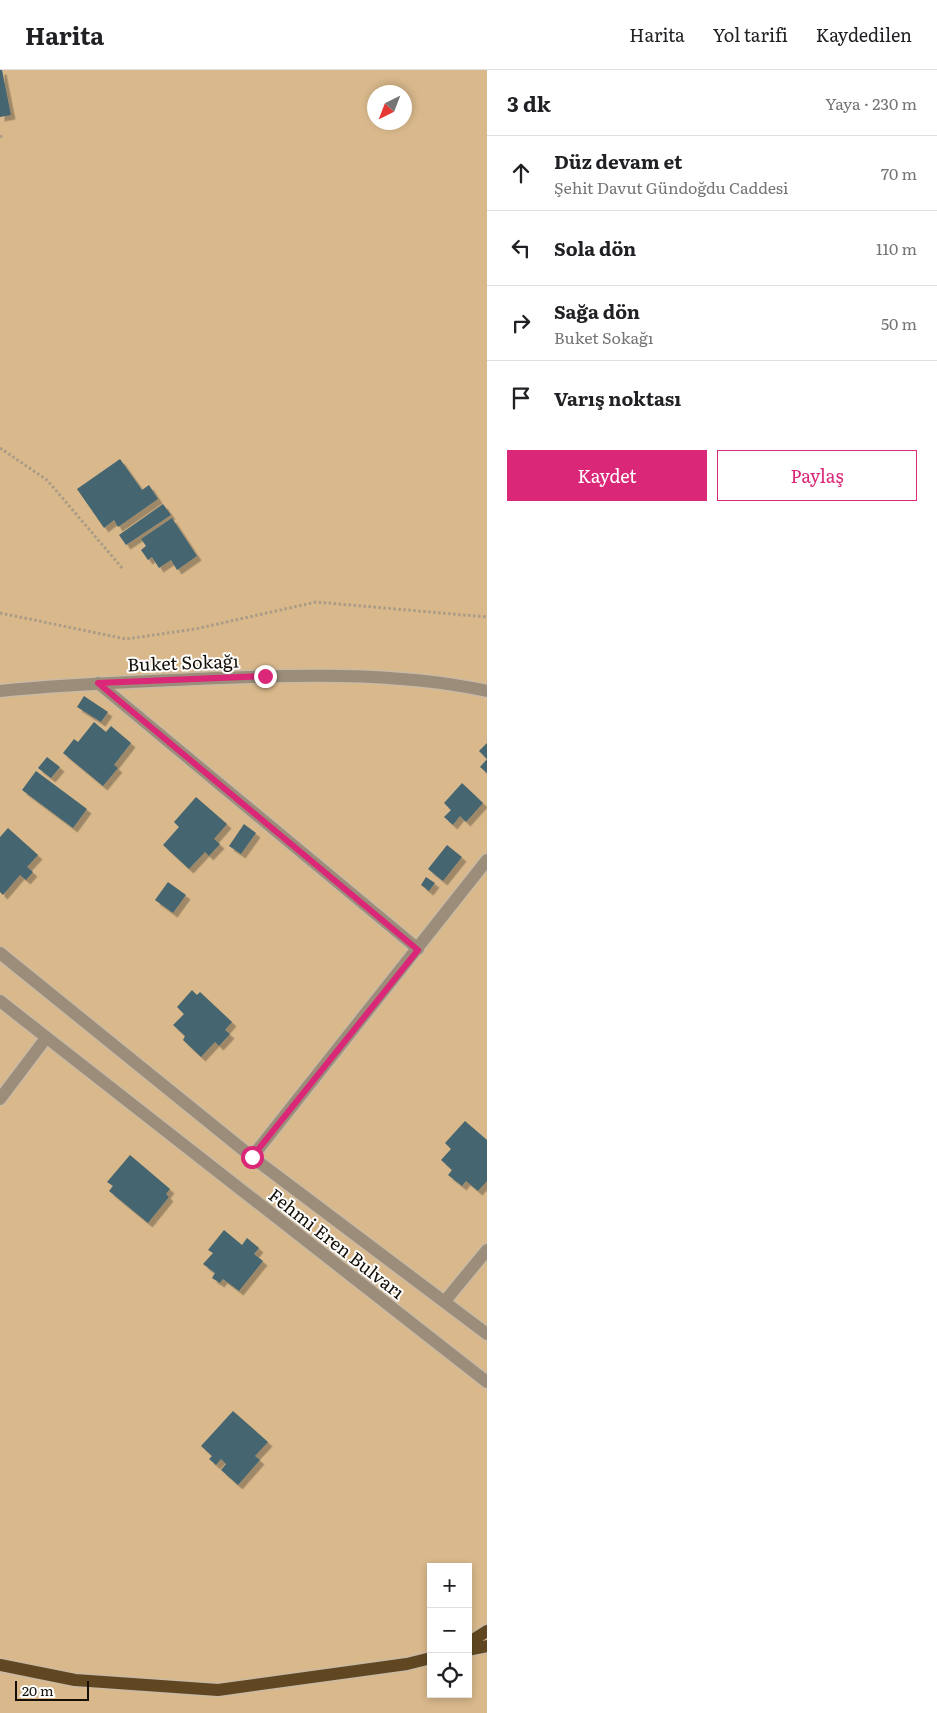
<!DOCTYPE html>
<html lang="tr">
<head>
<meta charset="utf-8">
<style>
	body { margin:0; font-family:Literata,serif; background:#f2f2f2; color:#202124 }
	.controls { position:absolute; right:15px; bottom:15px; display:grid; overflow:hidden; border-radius:0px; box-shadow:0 2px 8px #0003 }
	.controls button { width:45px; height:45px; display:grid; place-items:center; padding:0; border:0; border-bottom:1px solid #e0e0e0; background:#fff; color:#202124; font:25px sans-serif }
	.compass { position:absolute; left:367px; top:15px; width:45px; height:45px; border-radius:50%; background:#fff; box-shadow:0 2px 8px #0003; rotate:222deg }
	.scale { position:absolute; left:15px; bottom:12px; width:74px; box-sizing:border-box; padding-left:5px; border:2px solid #150f06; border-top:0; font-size:14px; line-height:18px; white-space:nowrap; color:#150f06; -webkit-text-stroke:4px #fff; paint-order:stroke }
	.stop { position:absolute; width:15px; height:15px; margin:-11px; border:4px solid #db2777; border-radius:50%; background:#fff }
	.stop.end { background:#db2777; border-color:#fff; box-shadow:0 1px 5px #0008 }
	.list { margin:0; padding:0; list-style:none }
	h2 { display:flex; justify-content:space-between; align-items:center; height:65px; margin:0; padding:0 20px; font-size:21px }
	h2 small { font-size:16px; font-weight:400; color:#757577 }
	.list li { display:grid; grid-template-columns:32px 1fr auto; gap:15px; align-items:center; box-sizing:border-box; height:75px; padding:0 20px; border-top:1px solid #e0e0e0 }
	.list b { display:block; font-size:19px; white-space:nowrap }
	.list p { margin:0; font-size:16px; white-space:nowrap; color:#757577 }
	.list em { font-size:16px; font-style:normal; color:#757577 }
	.actions { display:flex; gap:10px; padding:15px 20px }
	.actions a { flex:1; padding:11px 0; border:1px solid #db2777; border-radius:0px; text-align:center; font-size:18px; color:#db2777 }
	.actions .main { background:#db2777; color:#fff }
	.icon { flex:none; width:28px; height:28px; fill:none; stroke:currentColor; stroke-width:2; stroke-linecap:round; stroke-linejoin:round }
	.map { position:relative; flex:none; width:487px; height:1643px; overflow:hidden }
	header { display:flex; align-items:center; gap:30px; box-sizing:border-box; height:70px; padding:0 25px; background:#fff; border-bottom:1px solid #e0e0e0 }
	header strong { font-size:24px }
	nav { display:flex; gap:28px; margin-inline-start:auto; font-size:18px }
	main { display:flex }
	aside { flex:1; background:#fff }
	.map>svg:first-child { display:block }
	.green { fill:#d9b98c; fill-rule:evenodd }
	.building { fill:#456570; filter:url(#shadow) }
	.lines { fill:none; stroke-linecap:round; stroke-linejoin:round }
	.minor-casing { stroke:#cabaa3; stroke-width:15 }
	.major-casing { stroke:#cabaa3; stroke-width:15 }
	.path { stroke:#aa9b87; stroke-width:3; stroke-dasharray:2.5 2.5; stroke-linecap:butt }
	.minor { stroke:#9b8d79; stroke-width:12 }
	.major { stroke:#604721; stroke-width:12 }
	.route { stroke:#db2777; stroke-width:6 }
	.labels { text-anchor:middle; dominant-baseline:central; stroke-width:4; stroke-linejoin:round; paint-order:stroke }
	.street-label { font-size:18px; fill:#150f06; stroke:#fff }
</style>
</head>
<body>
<header>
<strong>Harita</strong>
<nav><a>Harita</a><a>Yol tarifi</a><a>Kaydedilen</a></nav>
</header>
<main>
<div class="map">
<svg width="487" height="1643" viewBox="0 0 487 1643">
	<defs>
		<filter id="shadow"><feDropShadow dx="4.5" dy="4.5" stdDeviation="0" flood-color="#0004"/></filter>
	</defs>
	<rect width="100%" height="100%" fill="#f2dfc5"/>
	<!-- green -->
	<path class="green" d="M 0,0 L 487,0 L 487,1643 L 0,1643 ZM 374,22 L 404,22 L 404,52 L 374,52 ZM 431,1497 L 468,1497 L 468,1624 L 431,1624 Z"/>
	<!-- building -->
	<path class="building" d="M 0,0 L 2,0 L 11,45 L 0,47 Z
		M 120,389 L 142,420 L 149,415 L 158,429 L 118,457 L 114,450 L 104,458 L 77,419 Z
		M 163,434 L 171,445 L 126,475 L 119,465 Z
		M 172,448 L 197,486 L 177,500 L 171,490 L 159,498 L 152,487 L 148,490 L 141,480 L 146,476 L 141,469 Z
		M 84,626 L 108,642 L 101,652 L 77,637 Z
		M 94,652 L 106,662 L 111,656 L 131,673 L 114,695 L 118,698 L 103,716 L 63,683 L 74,669 L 78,672 Z
		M 487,673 L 487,689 L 479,681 Z
		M 47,687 L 60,697 L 51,708 L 38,698 Z
		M 487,689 L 487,703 L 480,697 Z
		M 36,701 L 87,739 L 73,758 L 22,720 Z
		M 462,713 L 483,733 L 466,752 L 460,746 L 453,755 L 444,747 L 451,740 L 444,733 Z
		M 196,727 L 227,754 L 214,769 L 220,774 L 209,786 L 205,782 L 189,799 L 163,775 L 179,757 L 174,752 Z
		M 244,754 L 256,763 L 241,784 L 229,776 Z
		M 8,758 L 38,785 L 27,797 L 33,802 L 26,810 L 20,805 L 3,825 L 0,822 L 0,767 Z
		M 447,775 L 462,787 L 443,811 L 428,799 Z
		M 426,807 L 435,813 L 429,821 L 421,815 Z
		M 168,812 L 186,825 L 173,843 L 155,830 Z
		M 192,920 L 197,925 L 200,922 L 232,952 L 225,960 L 230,964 L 219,976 L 215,972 L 201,987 L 183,970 L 185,966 L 173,955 L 184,944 L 177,937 Z
		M 465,1051 L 487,1070 L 487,1111 L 478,1121 L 466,1111 L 462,1116 L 448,1105 L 452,1100 L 441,1090 L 451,1079 L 445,1073 Z
		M 130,1085 L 170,1119 L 166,1124 L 169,1127 L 148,1153 L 109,1121 L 113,1116 L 107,1112 Z
		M 224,1160 L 242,1175 L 247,1168 L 259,1178 L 254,1184 L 263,1191 L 239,1221 L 223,1209 L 220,1213 L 212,1208 L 215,1203 L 203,1194 L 213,1183 L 208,1180 Z
		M 233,1341 L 268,1372 L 255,1386 L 260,1390 L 238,1415 L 221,1400 L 226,1394 L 221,1389 L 216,1395 L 209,1389 L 212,1386 L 201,1376 Z"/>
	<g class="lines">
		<!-- minor casing -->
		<g class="minor-casing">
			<path id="minor" d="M 98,613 L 418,879
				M 0,621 C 65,614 131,612 196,609 C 290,605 395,601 487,621
				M 0,883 L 252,1087 L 487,1264
				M 0,931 L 487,1312
				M 0,1029 L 46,968
				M 252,1087 L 487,790
				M 445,1231 L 487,1180"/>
		</g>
		<!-- major casing -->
		<g class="major-casing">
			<path id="major" d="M 468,1573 L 487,1561
				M 468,1580 L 487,1576
				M 0,1595 L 75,1610 L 218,1620 L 407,1594 L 431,1588"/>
		</g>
		<!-- path -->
		<path class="path" d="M 0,67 L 3,65
			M 0,378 L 47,410 L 123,499
			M 0,543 L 126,569 L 195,559 L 316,532 L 487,547"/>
		<!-- minor -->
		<use href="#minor" class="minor"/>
		<!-- major -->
		<use href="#major" class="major"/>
	</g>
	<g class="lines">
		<!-- route -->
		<path class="route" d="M 252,1087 L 418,880 L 98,613 L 265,606"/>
	</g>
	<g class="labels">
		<!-- street labels -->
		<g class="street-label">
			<text transform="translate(183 592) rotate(-2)">Buket Sokağı</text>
			<text transform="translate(337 1173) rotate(38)">Fehmi Eren Bulvarı</text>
		</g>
	</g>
</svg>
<div class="controls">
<button>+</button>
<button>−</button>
<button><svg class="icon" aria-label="locate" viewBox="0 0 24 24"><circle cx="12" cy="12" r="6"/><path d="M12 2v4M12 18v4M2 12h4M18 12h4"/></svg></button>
</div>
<svg class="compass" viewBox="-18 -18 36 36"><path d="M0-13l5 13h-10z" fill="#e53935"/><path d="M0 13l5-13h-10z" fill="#757577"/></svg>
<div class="scale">20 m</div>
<div class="stop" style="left:252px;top:1087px"></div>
<div class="stop end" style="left:265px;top:606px"></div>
</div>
<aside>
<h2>3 dk<small>Yaya · 230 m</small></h2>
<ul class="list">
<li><svg class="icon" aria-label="ahead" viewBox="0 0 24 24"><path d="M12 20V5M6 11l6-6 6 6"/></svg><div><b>Düz devam et</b><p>Şehit Davut Gündoğdu Caddesi</p></div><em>70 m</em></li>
<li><svg class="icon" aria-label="left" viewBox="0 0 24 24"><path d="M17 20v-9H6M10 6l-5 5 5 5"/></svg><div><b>Sola dön</b></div><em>110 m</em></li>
<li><svg class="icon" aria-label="right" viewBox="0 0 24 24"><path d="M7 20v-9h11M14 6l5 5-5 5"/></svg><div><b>Sağa dön</b><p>Buket Sokağı</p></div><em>50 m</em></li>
<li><svg class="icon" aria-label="arrive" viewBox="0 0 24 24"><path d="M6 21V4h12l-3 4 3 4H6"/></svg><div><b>Varış noktası</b></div></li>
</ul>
<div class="actions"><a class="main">Kaydet</a><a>Paylaş</a></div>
</aside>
</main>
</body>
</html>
